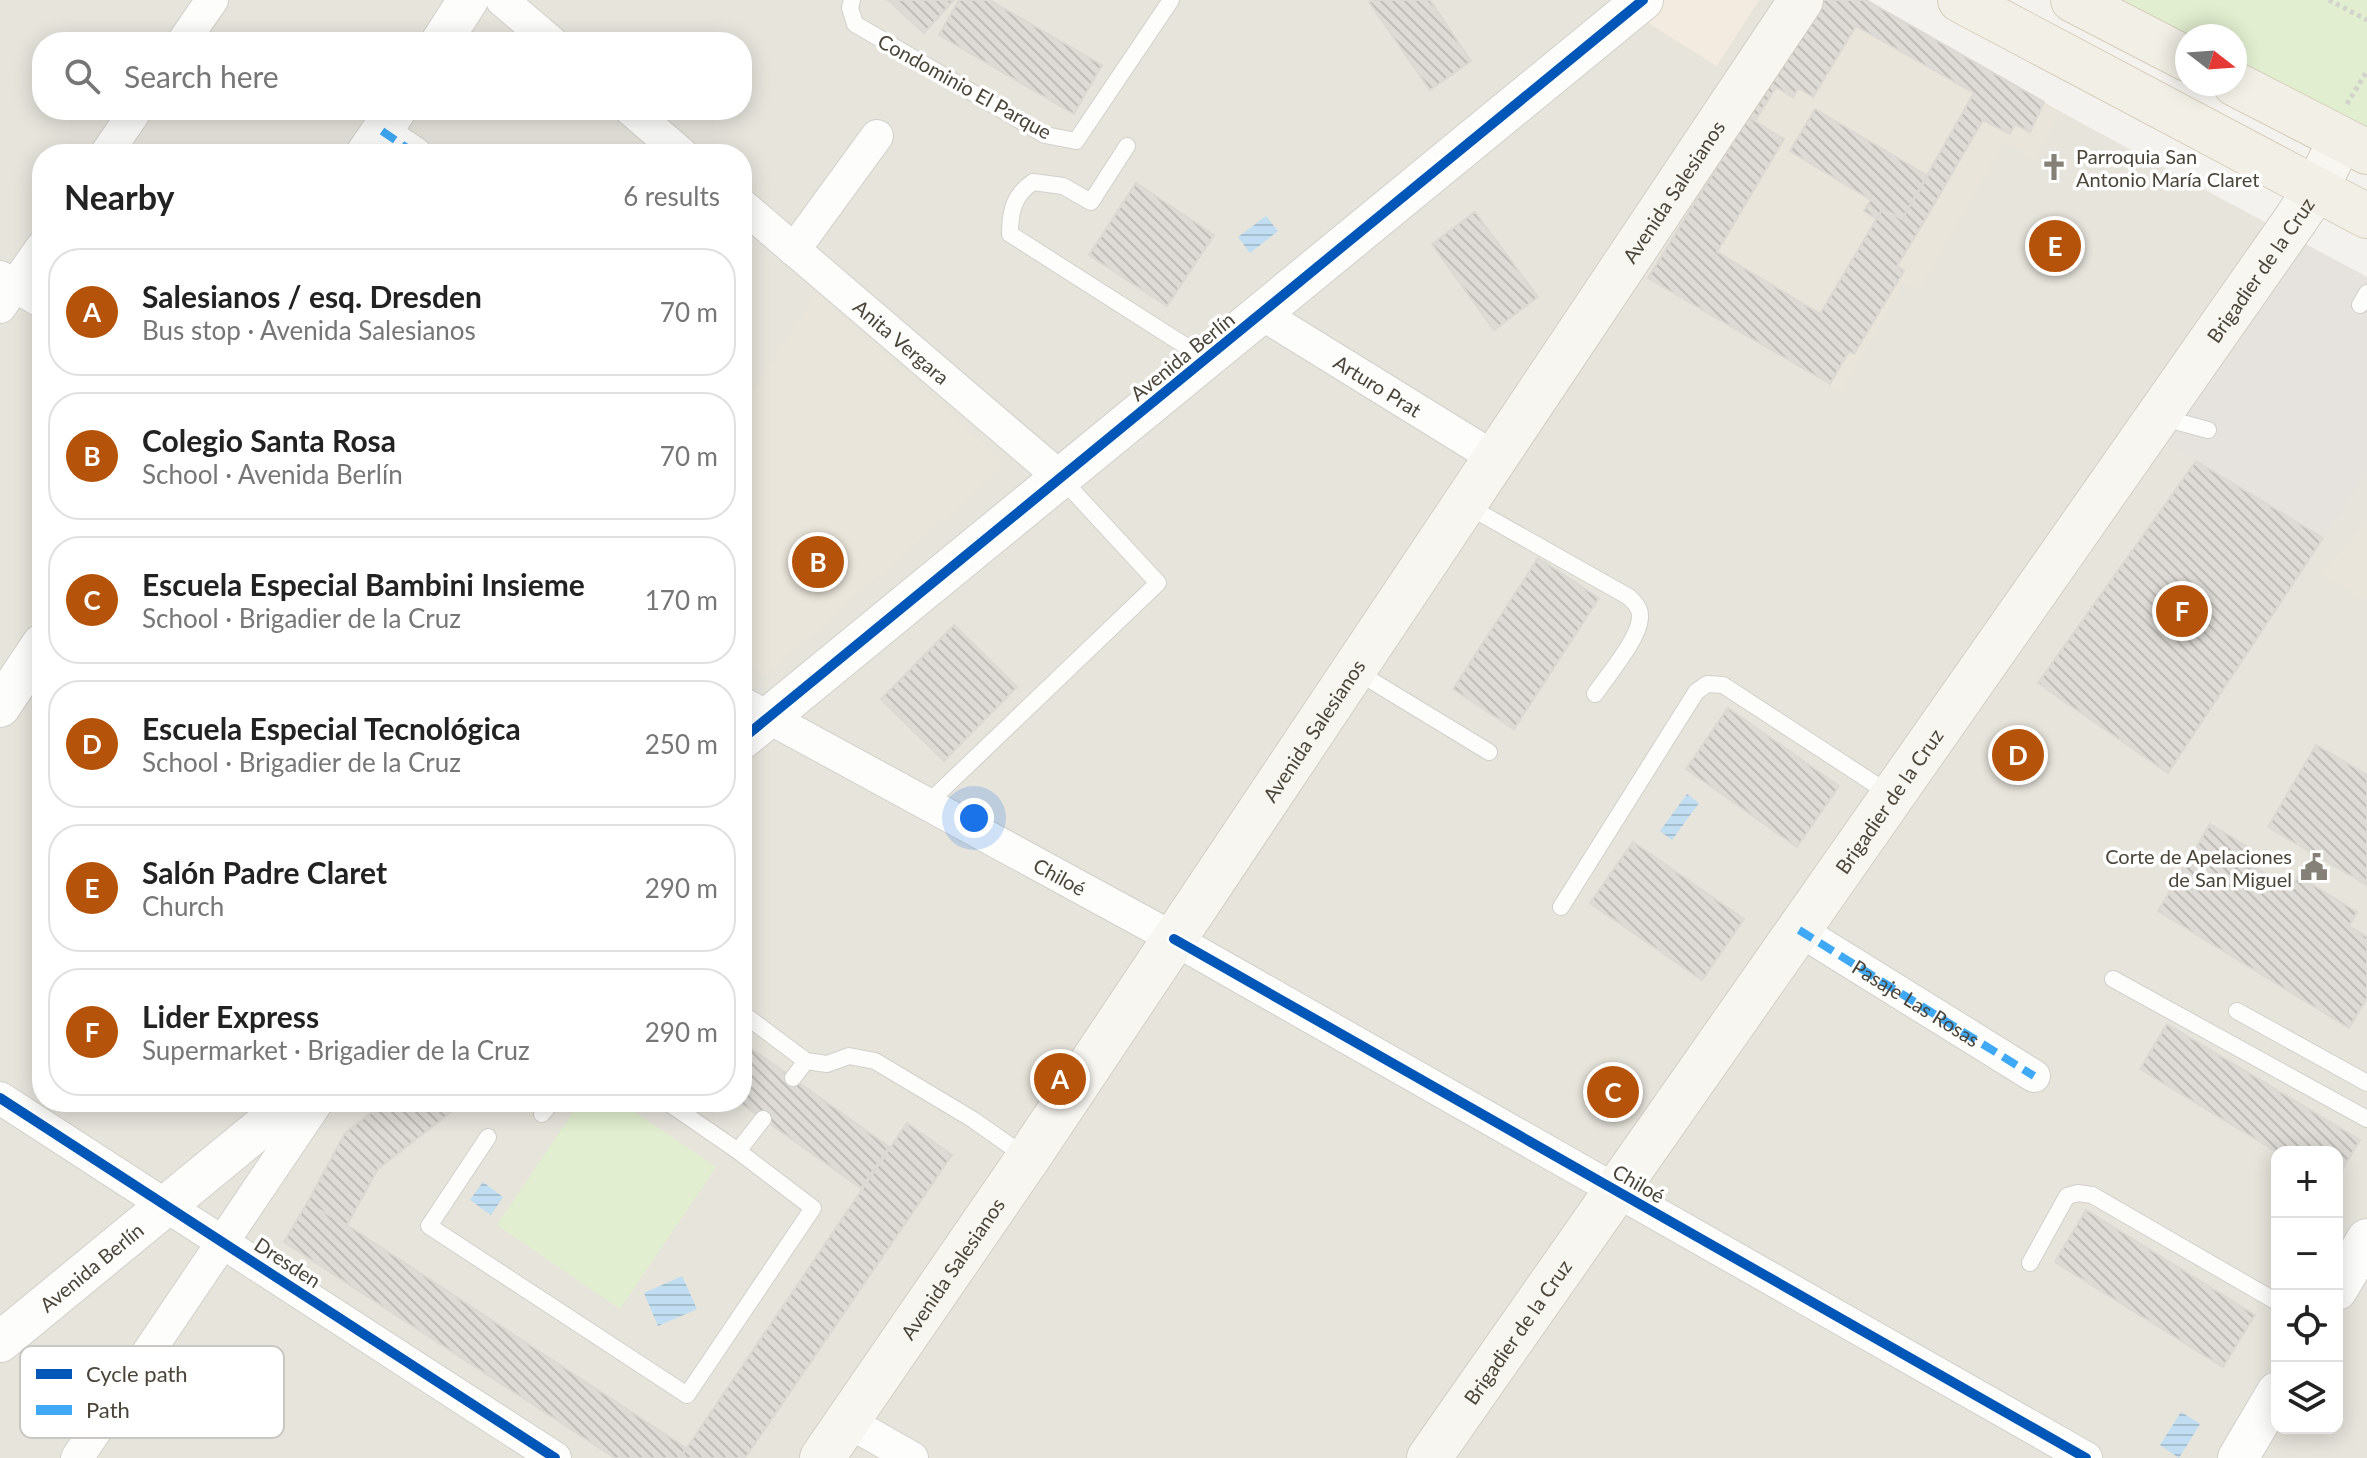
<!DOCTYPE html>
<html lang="en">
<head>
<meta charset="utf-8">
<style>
	body { margin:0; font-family:Lato,sans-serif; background:#f2f2f2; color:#222 }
	.controls { position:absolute; right:24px; bottom:24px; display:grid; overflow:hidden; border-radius:16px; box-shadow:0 4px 20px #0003 }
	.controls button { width:72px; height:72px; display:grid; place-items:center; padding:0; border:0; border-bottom:2px solid #e0e0e0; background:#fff; color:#222; font:40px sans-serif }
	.compass { position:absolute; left:2175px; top:24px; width:72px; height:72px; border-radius:50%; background:#fff; box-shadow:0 4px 20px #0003; rotate:107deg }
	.you { position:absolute; left:974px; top:818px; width:28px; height:28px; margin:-20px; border:6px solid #fff; border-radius:50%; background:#1a73e8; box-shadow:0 0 0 12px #1a73e833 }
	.badge { display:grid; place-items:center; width:52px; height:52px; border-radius:50%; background:#b45309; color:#fff; font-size:26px; font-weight:700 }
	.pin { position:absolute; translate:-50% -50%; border:4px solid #fff; box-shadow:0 2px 8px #0006 }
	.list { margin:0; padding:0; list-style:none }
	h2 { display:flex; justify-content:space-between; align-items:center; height:104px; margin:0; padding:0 32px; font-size:34px }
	h2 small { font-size:26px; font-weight:400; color:#767676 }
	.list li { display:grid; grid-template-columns:52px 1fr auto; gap:24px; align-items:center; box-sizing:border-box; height:128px; margin:0 16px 16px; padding:0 16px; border:2px solid #e0e0e0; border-radius:32px }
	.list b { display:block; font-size:30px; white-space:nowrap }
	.list p { margin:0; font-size:26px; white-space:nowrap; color:#767676 }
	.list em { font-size:26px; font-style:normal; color:#767676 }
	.icon { flex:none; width:44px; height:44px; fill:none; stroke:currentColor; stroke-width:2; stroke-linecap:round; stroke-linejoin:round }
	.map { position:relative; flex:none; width:2367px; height:1458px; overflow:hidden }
	.search { position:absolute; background:#fff; box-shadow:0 4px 20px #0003; left:32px; top:32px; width:720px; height:88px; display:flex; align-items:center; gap:20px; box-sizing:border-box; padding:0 28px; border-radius:32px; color:#767676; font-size:30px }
	.panel { position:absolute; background:#fff; box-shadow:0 4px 20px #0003; left:32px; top:144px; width:720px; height:968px; border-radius:32px }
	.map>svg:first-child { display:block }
	.residential { fill:#e7e4dc; fill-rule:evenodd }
	.commercial { fill:#f3ebdf }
	.education { fill:#eae5da }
	.green { fill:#e1eecf }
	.parking { fill:#e6e3df }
	.water { fill:url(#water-rules) }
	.building { fill:url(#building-back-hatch); stroke:#dcd9d4; stroke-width:2 }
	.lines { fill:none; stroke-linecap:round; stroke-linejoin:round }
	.service-casing { stroke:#d2d0cb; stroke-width:18 }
	.minor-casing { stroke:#d2d0cb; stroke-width:34 }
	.tertiary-casing { stroke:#d2d0cb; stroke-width:42 }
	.secondary-casing { stroke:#d3cfc5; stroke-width:46 }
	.primary-casing { stroke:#d6cebb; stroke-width:46 }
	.path { stroke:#d3d2cc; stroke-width:5; stroke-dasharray:4 4; stroke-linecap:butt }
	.service { stroke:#fdfdfc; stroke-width:16 }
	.minor { stroke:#fdfdfc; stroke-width:32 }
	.tertiary { stroke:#fdfdfc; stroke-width:40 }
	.secondary { stroke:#f7f6f1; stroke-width:44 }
	.primary { stroke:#f2efe6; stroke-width:44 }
	.quiet { stroke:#3fa9f5; stroke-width:8; stroke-dasharray:16 8; stroke-linecap:butt }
	.cycleway-casing { stroke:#fff; stroke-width:15 }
	.cycleway { stroke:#0057b8; stroke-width:10 }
	.labels { text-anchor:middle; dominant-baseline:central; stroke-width:7; stroke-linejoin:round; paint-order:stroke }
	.street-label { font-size:20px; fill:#4b4439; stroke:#fff }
	.poi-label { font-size:20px; fill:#4b4439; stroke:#fff; text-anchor:start }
	.key { fill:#fff; stroke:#c9c7c4; stroke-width:2 }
	.key-label { font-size:22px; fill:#4b4439 }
</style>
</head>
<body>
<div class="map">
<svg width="2367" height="1458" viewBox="0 0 2367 1458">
	<defs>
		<pattern id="water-rules" width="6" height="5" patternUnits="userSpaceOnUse" patternTransform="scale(2)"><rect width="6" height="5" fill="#c0ddf1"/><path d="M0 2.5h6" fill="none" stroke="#a6bfcf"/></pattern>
		<pattern id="building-back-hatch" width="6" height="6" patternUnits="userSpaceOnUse" patternTransform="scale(2)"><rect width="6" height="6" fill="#dedbd6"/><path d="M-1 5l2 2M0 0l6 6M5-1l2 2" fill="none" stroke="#c0bdb8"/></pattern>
	</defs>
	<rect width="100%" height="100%" fill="#f4f2ee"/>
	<!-- residential -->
	<path class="residential" d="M 0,0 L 1866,0 L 2061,112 L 2367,277 L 2367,1458 L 0,1458 ZM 42,42 L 742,42 L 742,110 L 42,110 ZM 42,154 L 742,154 L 742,1102 L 42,1102 ZM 2277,1152 L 2337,1152 L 2337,1428 L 2277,1428 Z"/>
	<!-- commercial -->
	<path class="commercial" d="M 1611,0 L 1759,0 L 1717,66 Z"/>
	<!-- education -->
	<path class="education" d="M 1821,0 L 1866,0 L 2061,112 L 2034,158 L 2004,141 L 1919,289 L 1904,281 L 1840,392 L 1648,278 Z
		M 817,293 L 1005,464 L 765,675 L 742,661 L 742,407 Z
		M 2367,522 L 2367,600 L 2321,575 Z"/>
	<!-- green -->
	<path class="green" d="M 2117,0 L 2367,0 L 2367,136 L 2235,64 L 2235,36 L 2187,36 Z
		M 580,1102 L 620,1102 L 716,1167 L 620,1309 L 497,1225 Z"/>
	<!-- parking -->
	<path class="parking" d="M 2301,243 L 2367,277 L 2367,473 L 2323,538 L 2160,439 Z"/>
	<!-- water -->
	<path class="water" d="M 1266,216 L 1278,231 L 1250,253 L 1238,237 Z
		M 1687,794 L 1699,803 L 1672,840 L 1660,831 Z
		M 483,1182 L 503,1197 L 491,1215 L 470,1200 Z
		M 682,1276 L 697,1309 L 658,1326 L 644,1293 Z
		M 2181,1412 L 2200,1424 L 2179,1458 L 2160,1445 Z"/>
	<!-- building -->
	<path class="building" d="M 888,0 L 954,0 L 924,33 Z
		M 959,0 L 989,0 L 1102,65 L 1074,114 L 939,35 Z
		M 1372,0 L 1430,0 L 1471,61 L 1430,90 L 1369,2 Z
		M 1821,0 L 1866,0 L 2044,102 L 2030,132 L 2015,124 L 2010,134 L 1983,120 L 1919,230 L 1902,219 L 1974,93 L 1856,26 L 1813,97 L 1798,88 L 1793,97 L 1776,87 L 1755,121 L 1748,117 Z
		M 1815,109 L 1928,176 L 1902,219 L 1883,208 L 1877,219 L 1864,211 L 1871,200 L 1790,151 Z
		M 1748,117 L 1784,139 L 1717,252 L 1820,314 L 1883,208 L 1919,230 L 1897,266 L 1904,271 L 1854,354 L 1849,351 L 1830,384 L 1648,278 Z
		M 1136,183 L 1214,235 L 1167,306 L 1089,255 Z
		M 1475,212 L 1538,297 L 1494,330 L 1432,244 Z
		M 2196,461 L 2323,538 L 2168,773 L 2038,683 Z
		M 1538,558 L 1599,598 L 1514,729 L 1453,689 Z
		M 954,625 L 1017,687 L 944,761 L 881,699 Z
		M 1728,708 L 1839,786 L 1797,847 L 1686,769 Z
		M 2316,745 L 2367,775 L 2367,885 L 2268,827 Z
		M 2210,824 L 2258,853 L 2251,865 L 2291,889 L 2298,876 L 2357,912 L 2349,926 L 2367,937 L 2367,998 L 2349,1028 L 2158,911 Z
		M 1633,842 L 1744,919 L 1702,980 L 1590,903 Z
		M 2167,1024 L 2360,1140 L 2337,1178 L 2337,1152 L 2277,1152 L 2140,1069 Z
		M 742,1042 L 889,1147 L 861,1188 L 739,1102 L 742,1102 Z
		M 385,1102 L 464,1102 L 378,1169 L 347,1225 L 307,1203 L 345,1133 Z
		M 907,1123 L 952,1155 L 745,1458 L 680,1458 Z
		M 307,1203 L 347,1225 L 686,1448 L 680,1458 L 615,1458 L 284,1242 Z
		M 2086,1210 L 2255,1315 L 2223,1367 L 2055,1262 Z"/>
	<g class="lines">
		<!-- service casing -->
		<g class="service-casing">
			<path id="service" d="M 852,0 L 850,8 L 855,24 L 1045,135 L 1076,141 L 1171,0
				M 1127,146 L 1091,202 L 1063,186 L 1033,182 C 1014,195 1010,211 1010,234 L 1206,359
				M 2360,305 L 2367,293
				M 2160,417 L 2208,430
				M 1466,505 L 1629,597 C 1635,603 1641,609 1640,618 C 1639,639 1607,676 1595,694
				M 1354,670 L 1489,752
				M 926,805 L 1158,583 L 1061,478
				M 1561,907 L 1696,692 L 1707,684 L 1723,685 L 1890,794
				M 2113,979 L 2367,1119
				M 2237,1011 L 2367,1083
				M 742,1013 L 806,1061 L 827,1064 L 849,1056 L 875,1061 L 972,1119 L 1026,1157
				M 793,1078 L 806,1061
				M 667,1102 L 738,1151
				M 542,1114 L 552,1102
				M 488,1137 L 429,1226 L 687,1395 L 813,1208 L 738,1151 L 763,1119
				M 2030,1263 L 2067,1196 L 2078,1193 L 2092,1195 L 2277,1302"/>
		</g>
		<!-- minor casing -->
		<g class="minor-casing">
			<g id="minor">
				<path d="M 502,0 L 551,42"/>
				<path d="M 183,42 L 212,0"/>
				<path d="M 631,110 L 682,154"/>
				<path d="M 382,131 L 416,154"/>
				<path d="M 106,154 L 136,110"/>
				<path id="s1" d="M 742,205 L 1061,478"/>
				<path d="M 794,250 L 877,136"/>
				<path d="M 0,277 L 42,302"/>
				<path d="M 0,307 L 42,247"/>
				<path id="s2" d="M 1262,314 L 1495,458"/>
				<path id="s3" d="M 742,703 L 1151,926 L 2086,1458"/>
				<path id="s4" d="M 1799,930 L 2034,1076"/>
				<path d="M 0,1098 L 555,1458"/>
				<path d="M 847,1421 L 912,1458"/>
				<path d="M 77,1458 L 317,1102"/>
			</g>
		</g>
		<!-- tertiary casing -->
		<g class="tertiary-casing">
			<g id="tertiary">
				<path d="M 441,42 L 468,0"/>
				<path d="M 366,154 L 396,110"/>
				<path d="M 0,707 L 42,644"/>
				<path d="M 742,739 L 1643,0"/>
				<path d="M 2337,1290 L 2367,1239"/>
				<path id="s5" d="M 0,1342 L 292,1102"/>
				<path d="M 2238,1458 L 2277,1392"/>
			</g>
		</g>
		<!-- secondary casing -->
		<g class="secondary-casing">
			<g id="secondary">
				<path id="s6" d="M 822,1458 L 1028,1158 L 1801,0"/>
				<path id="s7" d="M 1429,1458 L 2296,219 L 2316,189 L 2341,139"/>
			</g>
		</g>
		<!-- primary casing -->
		<g class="primary-casing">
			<path id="primary" d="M 1960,0 L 2367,216
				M 2073,0 L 2187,59
				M 2235,84 L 2367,152"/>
		</g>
		<!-- path -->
		<path class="path" d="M 2329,0 L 2367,20
			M 2347,104 L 2367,71"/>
		<!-- service -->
		<use href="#service" class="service"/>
		<!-- minor -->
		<use href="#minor" class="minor"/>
		<!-- tertiary -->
		<use href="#tertiary" class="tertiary"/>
		<!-- secondary -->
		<use href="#secondary" class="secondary"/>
		<!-- primary -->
		<use href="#primary" class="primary"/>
		<!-- quiet -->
		<path class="quiet" d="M 382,131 L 416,154
			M 1799,930 L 2034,1076"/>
		<!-- cycleway casing -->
		<g class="cycleway-casing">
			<path id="cycleway" d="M 742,739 L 1643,0
				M 1174,939 L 2086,1458
				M 0,1098 L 555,1458"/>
		</g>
		<!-- cycleway -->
		<use href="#cycleway" class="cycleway"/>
	</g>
	<!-- icons -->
	<defs>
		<g id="church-bare" transform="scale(2.16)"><path d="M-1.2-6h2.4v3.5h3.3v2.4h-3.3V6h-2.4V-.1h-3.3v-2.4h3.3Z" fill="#868178" stroke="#fff" stroke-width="2.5" paint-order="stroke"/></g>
		<g id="civic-bare" transform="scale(2.16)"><path d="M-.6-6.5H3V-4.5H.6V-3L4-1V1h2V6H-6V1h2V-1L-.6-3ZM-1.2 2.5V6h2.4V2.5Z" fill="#868178" stroke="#fff" stroke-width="2.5" paint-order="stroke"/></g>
	</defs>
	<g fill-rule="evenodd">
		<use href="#church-bare" x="2054" y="167"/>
		<use href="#civic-bare" x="2314" y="867"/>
	</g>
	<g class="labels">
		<!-- street labels -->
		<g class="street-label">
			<text transform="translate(965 86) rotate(29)">Condominio El Parque</text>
			<text stroke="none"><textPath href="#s6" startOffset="1526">Avenida Salesianos</textPath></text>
			<text stroke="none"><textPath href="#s7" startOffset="1450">Brigadier de la Cruz</textPath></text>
			<text stroke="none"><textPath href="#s1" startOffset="210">Anita Vergara</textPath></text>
			<text transform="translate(1182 356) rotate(-39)">Avenida Berlín</text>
			<text stroke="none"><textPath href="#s2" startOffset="136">Arturo Prat</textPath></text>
			<text stroke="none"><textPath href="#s6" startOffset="878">Avenida Salesianos</textPath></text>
			<text stroke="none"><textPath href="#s7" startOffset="802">Brigadier de la Cruz</textPath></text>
			<text stroke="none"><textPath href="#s3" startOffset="362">Chiloé</textPath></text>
			<text stroke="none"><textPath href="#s4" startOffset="138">Pasaje Las Rosas</textPath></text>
			<text transform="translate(1639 1183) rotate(30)">Chiloé</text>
			<text transform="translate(288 1262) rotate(33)">Dresden</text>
			<text stroke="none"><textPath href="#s5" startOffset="118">Avenida Berlín</textPath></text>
			<text stroke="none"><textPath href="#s6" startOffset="230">Avenida Salesianos</textPath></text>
			<text stroke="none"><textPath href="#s7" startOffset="154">Brigadier de la Cruz</textPath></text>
		</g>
		<!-- poi labels -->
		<g class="poi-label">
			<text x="2076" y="156">Parroquia San<tspan x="2076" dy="23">Antonio María Claret</tspan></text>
			<text x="2292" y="856" text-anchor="end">Corte de Apelaciones<tspan x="2292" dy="23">de San Miguel</tspan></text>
		</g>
	</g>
	<!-- legend -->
	<rect x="20" y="1346" width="264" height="92" rx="12" class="key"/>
	<rect x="36" y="1369" width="36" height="10" fill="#0057b8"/>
	<rect x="36" y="1405" width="36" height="10" fill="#3fa9f5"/>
	<g class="key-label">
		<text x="86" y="1382">Cycle path</text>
		<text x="86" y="1418">Path</text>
	</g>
</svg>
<div class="controls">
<button>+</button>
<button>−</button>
<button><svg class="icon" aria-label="locate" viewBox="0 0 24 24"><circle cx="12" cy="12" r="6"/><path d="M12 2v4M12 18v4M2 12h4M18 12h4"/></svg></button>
<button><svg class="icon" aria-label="layers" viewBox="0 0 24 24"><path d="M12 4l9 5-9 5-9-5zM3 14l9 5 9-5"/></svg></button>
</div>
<svg class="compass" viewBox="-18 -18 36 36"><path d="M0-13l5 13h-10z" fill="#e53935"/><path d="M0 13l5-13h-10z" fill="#767676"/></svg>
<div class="you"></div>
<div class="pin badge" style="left:1060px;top:1079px">A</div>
<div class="pin badge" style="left:818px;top:562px">B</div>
<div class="pin badge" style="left:1613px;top:1092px">C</div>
<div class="pin badge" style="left:2018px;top:755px">D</div>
<div class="pin badge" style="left:2055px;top:246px">E</div>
<div class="pin badge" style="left:2182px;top:611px">F</div>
<div class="search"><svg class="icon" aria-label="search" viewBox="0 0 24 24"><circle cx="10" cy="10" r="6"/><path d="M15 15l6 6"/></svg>Search here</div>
<section class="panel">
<h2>Nearby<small>6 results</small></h2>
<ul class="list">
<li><span class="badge">A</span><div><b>Salesianos / esq. Dresden</b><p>Bus stop · Avenida Salesianos</p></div><em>70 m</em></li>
<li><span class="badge">B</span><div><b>Colegio Santa Rosa</b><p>School · Avenida Berlín</p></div><em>70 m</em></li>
<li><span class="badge">C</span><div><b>Escuela Especial Bambini Insieme</b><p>School · Brigadier de la Cruz</p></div><em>170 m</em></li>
<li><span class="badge">D</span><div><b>Escuela Especial Tecnológica</b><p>School · Brigadier de la Cruz</p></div><em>250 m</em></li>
<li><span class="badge">E</span><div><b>Salón Padre Claret</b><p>Church</p></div><em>290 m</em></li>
<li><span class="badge">F</span><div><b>Lider Express</b><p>Supermarket · Brigadier de la Cruz</p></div><em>290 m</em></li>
</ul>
</section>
</div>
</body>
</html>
